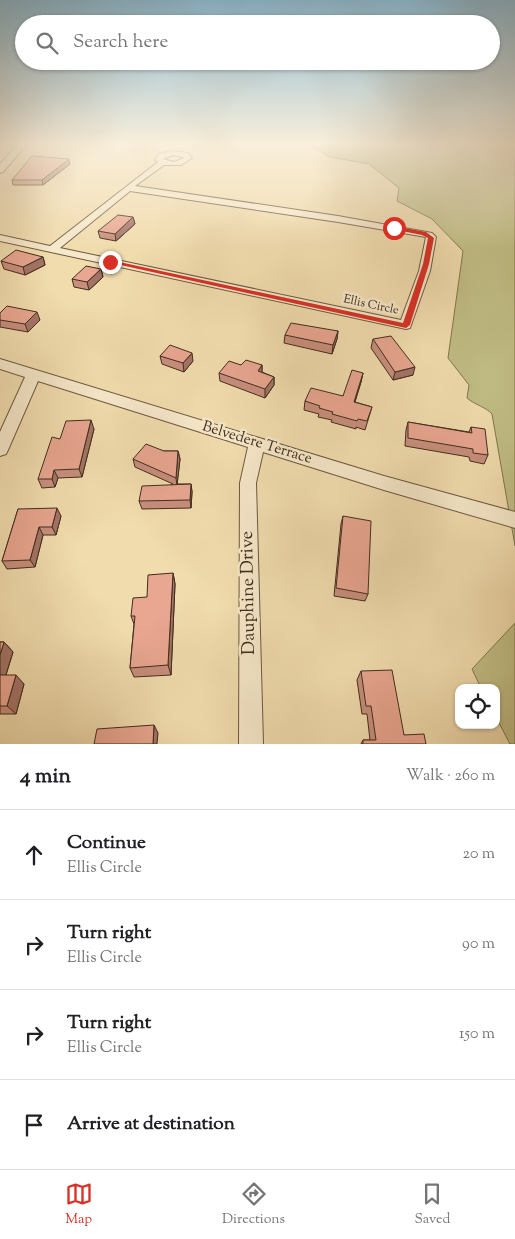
<!DOCTYPE html>
<html lang="en">
<head>
<meta charset="utf-8">
<style>
	body { margin:0; font-family:"Sorts Mill Goudy",serif; background:#f2f2f2; color:#202124 }
	.controls { position:absolute; right:15px; bottom:15px; display:grid; overflow:hidden; border-radius:10px; box-shadow:0 1px 4px #0004 }
	.controls button { width:45px; height:45px; display:grid; place-items:center; padding:0; border:0; border-bottom:1px solid #e0e0e0; background:#fff; color:#202124; font:25px sans-serif }
	.stop { position:absolute; width:15px; height:15px; margin:-11px; border:4px solid #d93025; border-radius:50%; background:#fff }
	.stop.end { background:#d93025; border-color:#fff; box-shadow:0 1px 5px #0008 }
	.list { margin:0; padding:0; list-style:none }
	h2 { display:flex; justify-content:space-between; align-items:center; height:65px; margin:0; padding:0 20px; font-size:21px }
	h2 small { font-size:16px; font-weight:400; color:#757577 }
	.list li { display:grid; grid-template-columns:32px 1fr auto; gap:15px; align-items:center; box-sizing:border-box; height:90px; padding:0 20px; border-top:1px solid #e0e0e0 }
	.list b { display:block; font-size:19px; white-space:nowrap }
	.list p { margin:0; font-size:16px; white-space:nowrap; color:#757577 }
	.list em { font-size:16px; font-style:normal; color:#757577 }
	.icon { flex:none; width:28px; height:28px; fill:none; stroke:currentColor; stroke-width:2; stroke-linecap:round; stroke-linejoin:round }
	.map { position:relative; flex:none; width:515px; height:744px; overflow:hidden }
	.search { position:absolute; background:#fff; box-shadow:0 1px 4px #0004; left:15px; right:15px; top:15px; height:55px; display:flex; align-items:center; gap:12px; box-sizing:border-box; padding:0 18px; border-radius:28px; color:#757577; font-size:19px }
	.sheet { height:425px; background:#fff }
	nav { display:flex; justify-content:space-around; align-items:center; box-sizing:border-box; height:70px; border-top:1px solid #e0e0e0; background:#fff; font-size:14px; color:#757577 }
	nav a { display:grid; justify-items:center; gap:2px }
	nav .on { color:#d93025 }
	.map>svg:first-child { display:block }
	.green { fill:#c1be85; stroke:#817651 }
	.lines { fill:none; stroke-linecap:round; stroke-linejoin:round }
	.minor-casing { stroke:#6d5941; stroke-width:2 }
	.tertiary-casing { stroke:#6d5941; stroke-width:2 }
	.minor { fill:#f6e8ca; fill-rule:evenodd }
	.tertiary { fill:#f6e8ca; fill-rule:evenodd }
	.wall { fill:#c88f7d; stroke:#412d1d }
	.shaded-wall { fill:#a37466; stroke:#412d1d }
	.building { fill:#e9a691; stroke:#412d1d }
	.route { fill:#d93025 }
	.labels { text-anchor:middle; dominant-baseline:central; stroke-width:5; stroke-linejoin:round; paint-order:stroke }
	.far-street-label { font-size:12px; fill:#412d1d; stroke:#f6e8ca }
	.street-label { font-size:15px; fill:#412d1d; stroke:#f6e8ca }
	.near-street-label { font-size:18px; fill:#412d1d; stroke:#f6e8ca }
</style>
</head>
<body>
<div class="map">
<svg width="515" height="744" viewBox="0 0 515 744">
	<rect width="100%" height="100%" fill="#f1dcae"/>
	<filter id="stains"><feTurbulence type="fractalNoise" baseFrequency=".004" numOctaves="4"/><feColorMatrix values="0 0 0 0 .2 0 0 0 0 .09 0 0 0 0 .02 0 0 0 .5 -.17"/></filter>
	<radialGradient id="worn" r=".72"><stop offset=".6" stop-color="#630" stop-opacity="0"/><stop offset="1" stop-color="#630" stop-opacity=".3"/></radialGradient>
	<!-- green -->
	<path class="green" d="M 314,144 L 515,144 L 515,546 L 492,414 C 486,407 475,405 467,398 L 469,385 L 448,358 L 463,251 L 432,219 L 397,201 L 399,188 L 369,164 L 330,157 L 314,148 Z
		M 515,623 L 515,744 L 510,744 L 496,717 L 496,688 L 481,688 L 472,669 Z"/>
	<g class="lines">
		<!-- minor casing -->
		<g class="minor-casing">
			<path id="minor" d="M 173,151 L 188,153 L 192,158 L 181,165 L 164,165 L 135,186 L 338,216 L 432,233 L 436,237 L 430,271 L 410,328 L 406,329 L 0,241 L 0,235 L 50,246 L 158,162 L 155,160 L 159,154 ZM 173,155 L 183,157 L 184,158 L 174,162 L 163,159 ZM 130,191 L 338,222 L 426,237 L 419,271 L 401,320 L 60,248 Z
				M 0,359 L 384,476 L 515,512 L 515,528 L 384,490 L 263,452 L 256,483 L 263,744 L 239,744 L 240,483 L 248,447 L 38,381 L 8,450 L 6,454 L 0,456 L 0,432 L 25,377 L 0,369 Z"/>
		</g>
		<!-- tertiary casing -->
		<g class="tertiary-casing">
			<path id="tertiary" d="M 18,144 L 27,144 L 3,172 L 0,173 L 0,164 Z"/>
		</g>
		<!-- minor -->
		<use href="#minor" class="minor"/>
		<!-- tertiary -->
		<use href="#tertiary" class="tertiary"/>
	</g>
	<!-- wall -->
	<path class="wall" d="M 70,164 L 43,185 L 13,185 L 12,180 Z
		M 133,217 L 135,224 L 116,241 L 100,238 L 98,231 Z
		M 43,257 L 45,265 L 25,275 L 4,269 L 1,261 Z
		M 101,269 L 103,277 L 89,290 L 74,287 L 72,279 Z
		M 0,313 L 40,320 L 28,332 L 0,327 Z
		M 338,331 L 337,339 L 332,354 L 284,343 L 285,335 Z
		M 373,339 L 413,375 L 393,380 L 371,348 Z
		M 160,356 L 193,361 L 184,372 L 162,364 Z
		M 241,365 L 262,365 L 262,372 L 274,377 L 274,385 L 265,398 L 220,381 L 219,373 Z
		M 363,373 L 361,382 L 355,402 L 372,407 L 365,430 L 356,427 L 356,429 L 331,422 L 332,420 L 318,417 L 319,414 L 304,410 L 305,401 L 343,396 Z
		M 408,422 L 469,432 L 471,427 L 488,455 L 484,464 L 470,461 L 469,457 L 405,446 L 406,430 Z
		M 94,429 L 82,477 L 58,478 L 55,487 L 42,488 L 38,479 Z
		M 164,451 L 178,451 L 180,459 L 177,484 L 191,484 L 192,492 L 191,508 L 142,509 L 139,501 L 173,484 L 135,467 L 133,459 Z
		M 18,509 L 61,516 L 56,535 L 43,535 L 35,567 L 7,569 L 2,561 Z
		M 343,516 L 368,594 L 365,601 L 334,596 L 341,524 Z
		M 173,573 L 175,584 L 171,675 L 134,677 L 130,668 L 134,624 L 131,616 L 147,597 Z
		M 0,642 L 4,642 L 13,652 L 6,675 L 24,684 L 16,714 L 0,714 Z
		M 361,671 L 404,735 L 426,744 L 361,744 L 363,740 L 370,740 L 367,714 L 362,714 L 357,680 Z"/>
	<!-- shaded-wall -->
	<path class="shaded-wall" d="M 69,159 L 70,164 L 43,185 L 42,180 Z
		M 133,217 L 135,224 L 116,241 L 115,234 Z
		M 43,257 L 45,265 L 25,275 L 23,267 Z
		M 101,269 L 103,277 L 89,290 L 87,282 Z
		M 37,312 L 40,320 L 28,332 L 25,324 Z
		M 338,331 L 337,339 L 332,354 L 333,345 Z
		M 192,353 L 193,361 L 184,372 L 183,363 Z
		M 262,365 L 262,374 L 258,371 Z
		M 415,367 L 413,375 L 393,380 L 395,372 Z
		M 363,373 L 361,382 L 352,411 L 354,402 Z
		M 274,377 L 274,385 L 265,398 L 265,389 Z
		M 91,420 L 94,429 L 82,477 L 79,469 Z
		M 178,451 L 180,459 L 177,486 L 176,478 Z
		M 54,470 L 58,478 L 55,487 L 52,479 Z
		M 191,484 L 192,492 L 191,508 L 190,500 Z
		M 57,508 L 61,516 L 56,535 L 52,527 Z
		M 39,527 L 43,535 L 35,567 L 30,560 Z
		M 173,573 L 175,584 L 171,675 L 168,665 Z
		M 4,642 L 13,652 L 3,684 L 0,682 L 0,655 Z
		M 16,675 L 24,684 L 16,714 L 7,706 Z
		M 154,725 L 158,733 L 157,744 L 153,744 Z"/>
	<!-- building -->
	<path class="building" d="M 32,156 L 69,159 L 42,180 L 12,180 Z
		M 118,215 L 133,217 L 115,234 L 98,231 Z
		M 16,250 L 43,257 L 23,267 L 1,261 Z
		M 86,266 L 101,269 L 87,282 L 72,279 Z
		M 7,306 L 37,312 L 25,324 L 0,320 L 0,313 Z
		M 291,323 L 338,331 L 333,345 L 285,335 Z
		M 391,336 L 415,367 L 395,372 L 373,339 Z
		M 170,345 L 192,353 L 183,363 L 160,356 Z
		M 246,360 L 262,365 L 258,371 L 274,377 L 265,389 L 219,373 L 229,361 L 241,365 Z
		M 352,370 L 363,373 L 354,402 L 372,407 L 367,421 L 358,419 L 357,421 L 332,414 L 333,412 L 319,408 L 320,406 L 305,401 L 311,388 L 343,396 Z
		M 91,420 L 79,469 L 54,470 L 52,479 L 38,479 L 52,437 L 60,439 L 66,421 Z
		M 408,422 L 472,433 L 471,427 L 485,429 L 488,455 L 473,453 L 473,449 L 408,438 Z
		M 146,444 L 164,451 L 178,451 L 176,478 L 133,459 Z
		M 191,484 L 190,500 L 139,501 L 142,486 Z
		M 57,508 L 52,527 L 39,527 L 30,560 L 2,561 L 18,509 Z
		M 343,516 L 371,521 L 368,594 L 336,588 Z
		M 173,573 L 168,665 L 130,668 L 135,616 L 131,616 L 133,598 L 147,597 L 148,575 Z
		M 0,642 L 4,642 L 0,655 Z
		M 392,670 L 404,735 L 424,734 L 426,744 L 363,744 L 363,740 L 376,740 L 371,706 L 366,706 L 361,671 Z
		M 0,675 L 16,675 L 7,706 L 0,706 Z
		M 154,725 L 153,744 L 94,744 L 97,729 Z"/>
	<!-- sky -->
	<linearGradient id="sky" x2="0" y2="1"><stop stop-color="#89b7d0"/><stop offset="0.58" stop-color="#f9efdb"/><stop offset="1" stop-color="#f9efdb" stop-opacity="0"/></linearGradient>
	<rect width="515" height="248" fill="url(#sky)"/>
	<!-- route -->
	<path class="route" d="M 394,226 L 426,232 L 434,238 L 429,264 L 410,325 L 406,328 L 107,262 L 110,260 L 403,323 L 423,264 L 428,238 L 422,235 L 392,229 Z"/>
	<g class="labels">
		<!-- far-street labels -->
		<g class="far-street-label">
			<text transform="translate(371 305) rotate(12)">Ellis Circle</text>
		</g>
		<!-- street labels -->
		<g class="street-label">
			<text transform="translate(257 443) rotate(17)">Belvedere Terrace</text>
		</g>
		<!-- near-street labels -->
		<g class="near-street-label">
			<text transform="translate(249 593) rotate(-91)">Dauphine Drive</text>
		</g>
	</g>
	<rect width="100%" height="100%" filter="url(#stains)"/>
	<rect width="100%" height="100%" fill="url(#worn)"/>
</svg>
<div class="controls">
<button><svg class="icon" aria-label="locate" viewBox="0 0 24 24"><circle cx="12" cy="12" r="6"/><path d="M12 2v4M12 18v4M2 12h4M18 12h4"/></svg></button>
</div>
<div class="stop" style="left:394px;top:228px"></div>
<div class="stop end" style="left:110px;top:262px"></div>
<div class="search"><svg class="icon" aria-label="search" viewBox="0 0 24 24"><circle cx="10" cy="10" r="6"/><path d="M15 15l6 6"/></svg>Search here</div>
</div>
<section class="sheet">
<h2>4 min<small>Walk · 260 m</small></h2>
<ul class="list">
<li><svg class="icon" aria-label="ahead" viewBox="0 0 24 24"><path d="M12 20V5M6 11l6-6 6 6"/></svg><div><b>Continue</b><p>Ellis Circle</p></div><em>20 m</em></li>
<li><svg class="icon" aria-label="right" viewBox="0 0 24 24"><path d="M7 20v-9h11M14 6l5 5-5 5"/></svg><div><b>Turn right</b><p>Ellis Circle</p></div><em>90 m</em></li>
<li><svg class="icon" aria-label="right" viewBox="0 0 24 24"><path d="M7 20v-9h11M14 6l5 5-5 5"/></svg><div><b>Turn right</b><p>Ellis Circle</p></div><em>150 m</em></li>
<li><svg class="icon" aria-label="arrive" viewBox="0 0 24 24"><path d="M6 21V4h12l-3 4 3 4H6"/></svg><div><b>Arrive at destination</b></div></li>
</ul>
</section>
<nav>
<a class="on"><svg class="icon" aria-label="map" viewBox="0 0 24 24"><path d="M3 6l6-2 6 2 6-2v14l-6 2-6-2-6 2zM9 4v14M15 6v14"/></svg>Map</a>
<a><svg class="icon" aria-label="directions" viewBox="0 0 24 24"><path d="M12 3l9 9-9 9-9-9zM9 14v-3h6M13 9l2 2-2 2"/></svg>Directions</a>
<a><svg class="icon" aria-label="saved" viewBox="0 0 24 24"><path d="M7 4h10v16l-5-4-5 4z"/></svg>Saved</a>
</nav>
</body>
</html>
